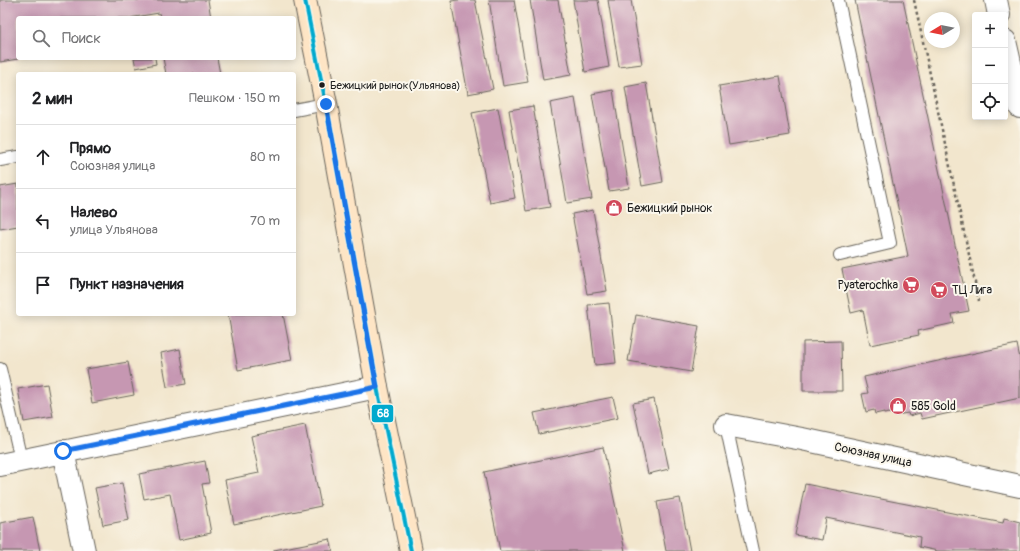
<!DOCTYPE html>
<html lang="ru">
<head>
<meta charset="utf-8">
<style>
	body { margin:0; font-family:Pangolin,sans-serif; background:#f2f2f2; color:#202124 }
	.controls { position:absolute; right:12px; top:12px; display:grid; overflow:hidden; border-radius:4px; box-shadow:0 2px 10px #0003 }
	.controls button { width:36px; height:36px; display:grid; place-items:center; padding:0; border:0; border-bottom:1px solid #e0e0e0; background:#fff; color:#202124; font:20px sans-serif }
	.compass { position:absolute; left:924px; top:12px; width:36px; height:36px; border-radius:50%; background:#fff; box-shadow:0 2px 10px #0003; rotate:260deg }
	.stop { position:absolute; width:12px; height:12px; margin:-9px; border:3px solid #1a73e8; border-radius:50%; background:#fff }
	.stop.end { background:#1a73e8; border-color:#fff; box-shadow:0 1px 4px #0008 }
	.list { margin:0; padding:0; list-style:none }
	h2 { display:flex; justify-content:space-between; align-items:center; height:52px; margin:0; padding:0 16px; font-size:17px }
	h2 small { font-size:13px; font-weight:400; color:#757577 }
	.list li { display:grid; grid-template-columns:26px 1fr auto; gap:12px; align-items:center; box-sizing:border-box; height:64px; padding:0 16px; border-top:1px solid #e0e0e0 }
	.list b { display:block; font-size:15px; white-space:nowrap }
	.list p { margin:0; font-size:13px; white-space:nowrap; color:#757577 }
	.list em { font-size:13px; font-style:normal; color:#757577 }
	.icon { flex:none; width:22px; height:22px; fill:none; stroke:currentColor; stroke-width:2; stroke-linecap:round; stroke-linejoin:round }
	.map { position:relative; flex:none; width:1020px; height:551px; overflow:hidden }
	.search { position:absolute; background:#fff; box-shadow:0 2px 10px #0003; left:16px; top:16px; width:280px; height:44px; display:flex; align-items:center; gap:10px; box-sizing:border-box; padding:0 14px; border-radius:4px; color:#757577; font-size:15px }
	.panel { position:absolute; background:#fff; box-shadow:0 2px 10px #0003; left:16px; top:72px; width:280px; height:244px; border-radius:4px }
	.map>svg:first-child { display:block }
	.building { fill:#c697b2 }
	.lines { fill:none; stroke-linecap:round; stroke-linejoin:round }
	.service-casing { stroke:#67635a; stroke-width:14 }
	.minor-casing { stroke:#67635a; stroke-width:24 }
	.secondary-casing { stroke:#67635a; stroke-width:24 }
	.path { stroke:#67635a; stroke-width:2.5; stroke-dasharray:3 3; stroke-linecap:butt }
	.service { stroke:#fff; stroke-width:12 }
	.minor { stroke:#fff; stroke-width:22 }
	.secondary { stroke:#fee5c5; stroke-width:22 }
	.bus-1-casing { stroke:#fbf7ec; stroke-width:7 }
	.bus-1 { stroke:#00a9ce; stroke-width:4 }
	.route { stroke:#1a73e8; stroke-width:5 }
	.bus-dot { fill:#1c1c1c; stroke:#fbf7ec; stroke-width:1.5 }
	.labels { text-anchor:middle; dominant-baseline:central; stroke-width:4; stroke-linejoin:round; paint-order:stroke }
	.bus-label { font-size:11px; fill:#1c1c1c; stroke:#fbf7ec; text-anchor:start }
	.poi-label { font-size:12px; fill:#1c1c1c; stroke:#fbf7ec; text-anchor:start }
	.street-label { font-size:12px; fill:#1c1c1c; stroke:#fbf7ec }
	.line-badge { stroke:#fbf7ec; stroke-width:1.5 }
	.badge-label { font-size:11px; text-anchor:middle; font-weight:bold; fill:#fff }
</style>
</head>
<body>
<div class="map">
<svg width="1020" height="551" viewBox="0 0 1020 551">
	<rect width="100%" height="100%" fill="#fbf7ec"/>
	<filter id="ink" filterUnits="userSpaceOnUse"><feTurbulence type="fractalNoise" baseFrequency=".025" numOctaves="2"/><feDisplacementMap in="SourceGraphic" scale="8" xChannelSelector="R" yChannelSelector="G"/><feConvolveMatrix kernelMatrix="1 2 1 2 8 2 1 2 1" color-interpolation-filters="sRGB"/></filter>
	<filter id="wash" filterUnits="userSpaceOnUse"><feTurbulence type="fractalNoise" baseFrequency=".012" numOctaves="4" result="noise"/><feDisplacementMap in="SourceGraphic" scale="16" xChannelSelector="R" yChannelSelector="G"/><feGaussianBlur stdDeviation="0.9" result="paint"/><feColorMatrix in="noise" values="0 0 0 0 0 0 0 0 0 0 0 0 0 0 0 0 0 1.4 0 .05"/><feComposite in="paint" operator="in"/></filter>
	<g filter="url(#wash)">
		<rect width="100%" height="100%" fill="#f2e6cd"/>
		<g id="blocks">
			<!-- building -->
			<path class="building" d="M 0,0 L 208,0 L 211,18 L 160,18 L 159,13 L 129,18 L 18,18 L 18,59 L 0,62 Z
				M 458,0 L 475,0 L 493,89 L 468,94 L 451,1 Z
				M 489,0 L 514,0 L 528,82 L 503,86 Z
				M 530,0 L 558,0 L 571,75 L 543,80 Z
				M 573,0 L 598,0 L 609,67 L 585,72 Z
				M 608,0 L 631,0 L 642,64 L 619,67 Z
				M 855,0 L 903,0 L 969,311 L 952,314 L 954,323 L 918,331 L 919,335 L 870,345 L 863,310 L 851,313 L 842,269 L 908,256 Z
				M 134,58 L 155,58 L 156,64 L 136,68 Z
				M 163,58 L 217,58 L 220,74 L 166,74 Z
				M 780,76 L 790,135 L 729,145 L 719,86 Z
				M 646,83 L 663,182 L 642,186 L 625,87 Z
				M 613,90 L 629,188 L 609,191 L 592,94 Z
				M 575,98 L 592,199 L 567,203 L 550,103 Z
				M 533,106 L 550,207 L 526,211 L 509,110 Z
				M 498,108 L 515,198 L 490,203 L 472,113 Z
				M 18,184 L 18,226 L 0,229 L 0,187 Z
				M 593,210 L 607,291 L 587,294 L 572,214 Z
				M 609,303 L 616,363 L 595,365 L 588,305 Z
				M 228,314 L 283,314 L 292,360 L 238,370 Z
				M 636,315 L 699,326 L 691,372 L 628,361 Z
				M 841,341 L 842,391 L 803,391 L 803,342 Z
				M 1017,344 L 1020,359 L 1020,398 L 922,419 L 920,413 L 909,416 L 908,413 L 896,415 L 895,412 L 884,414 L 884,412 L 875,414 L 874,410 L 866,412 L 862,394 L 868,393 L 864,377 Z
				M 180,349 L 186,384 L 167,387 L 161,353 Z
				M 128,362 L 134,395 L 92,403 L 86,369 Z
				M 47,384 L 53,417 L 24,422 L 18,389 Z
				M 613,397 L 618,418 L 539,434 L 534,413 Z
				M 654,399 L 669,469 L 648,474 L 633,403 Z
				M 305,425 L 321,506 L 234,524 L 225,480 L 259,473 L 251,436 Z
				M 603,447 L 625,551 L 500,551 L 484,472 Z
				M 205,461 L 209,483 L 202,484 L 211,533 L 179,540 L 170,494 L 144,499 L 139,474 Z
				M 122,483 L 129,520 L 103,525 L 95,488 Z
				M 805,484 L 1003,523 L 1004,518 L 1020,522 L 1020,551 L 938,551 L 919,547 L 920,537 L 826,518 L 822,540 L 795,535 Z
				M 680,498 L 690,551 L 666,551 L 657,502 Z
				M 33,517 L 40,551 L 0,551 L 0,523 Z
				M 330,539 L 333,551 L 274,551 L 274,550 Z"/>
		</g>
	</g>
	<g filter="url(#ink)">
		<use href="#blocks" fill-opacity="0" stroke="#67635a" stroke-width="1"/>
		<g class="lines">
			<!-- service casing -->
			<g class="service-casing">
				<path id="service" d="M 838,0 L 890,243 L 840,255
					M 294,110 L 326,104
					M 0,160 L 18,157
					M 0,369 L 21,460
					M 726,425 L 753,551"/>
			</g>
			<!-- minor casing -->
			<g class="minor-casing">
				<path id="minor" d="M 996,0 L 999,15
					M 1005,41 L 1020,107
					M 726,425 L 802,439 L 1020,486
					M 63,451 L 84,551
					M 0,465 L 377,387"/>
			</g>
			<!-- secondary casing -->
			<g class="secondary-casing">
				<path id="secondary" d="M 305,0 L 326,104 L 377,387 L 411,551"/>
			</g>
			<!-- path -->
			<path class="path" d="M 914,0 L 979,301"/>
			<!-- service -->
			<use href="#service" class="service"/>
			<!-- minor -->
			<use href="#minor" class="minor"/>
			<!-- secondary -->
			<use href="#secondary" class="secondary"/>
			<!-- bus-1 casing -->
			<g class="bus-1-casing">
				<path id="bus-1" d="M 305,0 L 326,104 L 377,387 L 411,551"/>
			</g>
			<!-- bus-1 -->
			<use href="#bus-1" class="bus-1"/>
		</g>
	</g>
	<g class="lines" filter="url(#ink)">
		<!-- route -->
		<path class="route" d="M 63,451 L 377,387 L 326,104"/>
	</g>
	<!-- icons -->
	<defs>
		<g id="shop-disc" transform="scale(0.9)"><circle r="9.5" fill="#d1495b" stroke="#fbf7ec"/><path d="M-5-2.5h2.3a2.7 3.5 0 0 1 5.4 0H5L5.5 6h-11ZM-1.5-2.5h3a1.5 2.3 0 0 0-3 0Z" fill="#fff"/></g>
		<g id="supermarket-disc" transform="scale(0.9)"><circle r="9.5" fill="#d1495b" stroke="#fbf7ec"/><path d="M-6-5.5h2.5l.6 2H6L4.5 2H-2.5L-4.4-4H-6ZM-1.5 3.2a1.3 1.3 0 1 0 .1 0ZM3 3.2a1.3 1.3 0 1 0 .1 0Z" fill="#fff"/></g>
	</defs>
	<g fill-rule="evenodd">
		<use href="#shop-disc" x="614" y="208"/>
		<use href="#supermarket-disc" x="911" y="285"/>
		<use href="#supermarket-disc" x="939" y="290"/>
		<use href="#shop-disc" x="898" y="406"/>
	</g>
	<!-- markers -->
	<circle class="bus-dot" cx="322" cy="85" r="3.5"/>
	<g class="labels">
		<!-- bus labels -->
		<g class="bus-label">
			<text x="330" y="85">Бежицкий рынок(Ульянова)</text>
		</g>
		<!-- poi labels -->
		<g class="poi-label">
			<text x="627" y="208">Бежицкий рынок</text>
			<text x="898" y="285" text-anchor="end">Pyaterochka</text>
			<text x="952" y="290">ТЦ Лига</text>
			<text x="911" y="406">585 Gold</text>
		</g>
		<!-- street labels -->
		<g class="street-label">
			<text transform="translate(873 455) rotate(12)">Союзная улица</text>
		</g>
	</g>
	<rect class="line-badge" x="371" y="404" width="23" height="19" rx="4" fill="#00a9ce"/>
	<g class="badge-label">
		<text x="383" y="417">68</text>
	</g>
</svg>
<div class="controls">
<button>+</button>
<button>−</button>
<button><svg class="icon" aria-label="locate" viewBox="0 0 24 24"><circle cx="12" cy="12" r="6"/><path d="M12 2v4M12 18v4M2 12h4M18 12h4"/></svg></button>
</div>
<svg class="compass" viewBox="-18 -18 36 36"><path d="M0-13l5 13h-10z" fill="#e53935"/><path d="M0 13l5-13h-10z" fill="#757577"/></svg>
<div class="stop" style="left:63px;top:451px"></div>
<div class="stop end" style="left:326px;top:104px"></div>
<div class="search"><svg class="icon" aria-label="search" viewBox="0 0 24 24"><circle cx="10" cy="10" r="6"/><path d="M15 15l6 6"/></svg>Поиск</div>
<section class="panel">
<h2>2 мин<small>Пешком · 150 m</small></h2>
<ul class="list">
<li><svg class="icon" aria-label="ahead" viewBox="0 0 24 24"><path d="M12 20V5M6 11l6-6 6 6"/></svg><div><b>Прямо</b><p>Союзная улица</p></div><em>80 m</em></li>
<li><svg class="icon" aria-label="left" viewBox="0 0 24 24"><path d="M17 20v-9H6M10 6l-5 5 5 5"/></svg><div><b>Налево</b><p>улица Ульянова</p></div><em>70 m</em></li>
<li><svg class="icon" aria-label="arrive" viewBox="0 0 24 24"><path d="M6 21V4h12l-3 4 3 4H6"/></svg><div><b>Пункт назначения</b></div></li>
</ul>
</section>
</div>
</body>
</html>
